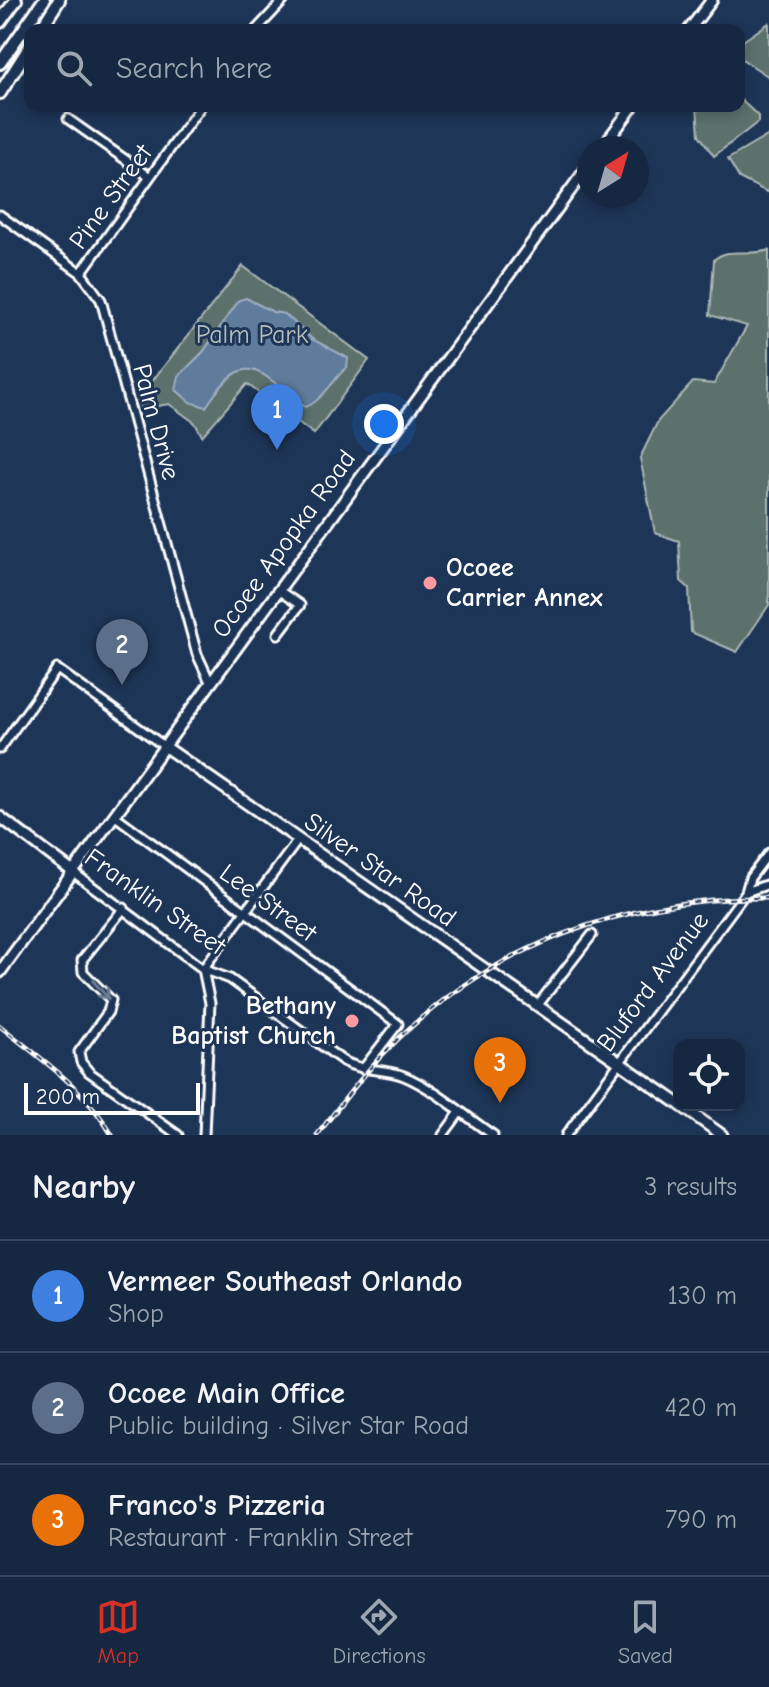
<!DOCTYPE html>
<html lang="en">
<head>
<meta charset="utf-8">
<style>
	body { margin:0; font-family:"Comic Neue",sans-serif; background:#23344c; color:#f1f3f6 }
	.controls { position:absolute; right:24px; bottom:24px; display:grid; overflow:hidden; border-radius:16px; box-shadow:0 4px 12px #0003 }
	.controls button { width:72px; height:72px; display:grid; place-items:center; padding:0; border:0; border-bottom:2px solid #35445a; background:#162841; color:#f1f3f6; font:40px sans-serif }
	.compass { position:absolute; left:577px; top:136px; width:72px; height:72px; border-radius:50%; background:#162841; box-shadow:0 4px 12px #0003; rotate:37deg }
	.scale { position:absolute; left:24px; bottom:20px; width:176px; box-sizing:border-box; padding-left:8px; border:4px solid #fff; border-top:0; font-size:22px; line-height:28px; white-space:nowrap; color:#fff; -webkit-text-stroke:6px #1d3557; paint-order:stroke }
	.you { position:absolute; left:384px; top:424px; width:28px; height:28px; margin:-20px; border:6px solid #fff; border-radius:50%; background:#1a73e8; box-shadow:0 0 0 12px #1a73e833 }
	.badge { display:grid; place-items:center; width:52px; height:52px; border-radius:50%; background:#d93025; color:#fff; font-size:26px; font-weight:700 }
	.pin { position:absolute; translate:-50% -66px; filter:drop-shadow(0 2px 4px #0008) }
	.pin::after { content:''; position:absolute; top:42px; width:28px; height:24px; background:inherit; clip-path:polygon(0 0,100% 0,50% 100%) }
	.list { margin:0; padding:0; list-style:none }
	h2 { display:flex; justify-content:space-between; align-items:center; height:104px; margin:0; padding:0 32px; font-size:34px }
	h2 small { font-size:26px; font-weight:400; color:#9ea6b1 }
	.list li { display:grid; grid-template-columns:52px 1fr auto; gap:24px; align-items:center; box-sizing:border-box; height:112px; padding:0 32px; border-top:2px solid #35445a }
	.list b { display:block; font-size:30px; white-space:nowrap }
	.list p { margin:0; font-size:26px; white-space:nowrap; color:#9ea6b1 }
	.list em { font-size:26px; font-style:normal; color:#9ea6b1 }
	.icon { flex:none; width:44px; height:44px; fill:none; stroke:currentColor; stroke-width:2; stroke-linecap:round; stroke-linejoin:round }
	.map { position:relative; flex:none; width:769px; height:1135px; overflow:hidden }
	.search { position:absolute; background:#162841; box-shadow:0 4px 12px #0003; left:24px; right:24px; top:24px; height:88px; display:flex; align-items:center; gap:20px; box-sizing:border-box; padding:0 28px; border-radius:16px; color:#9ea6b1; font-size:30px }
	.sheet { height:440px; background:#162841 }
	nav { display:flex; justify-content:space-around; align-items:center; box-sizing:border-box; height:112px; border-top:2px solid #35445a; background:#162841; font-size:22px; color:#9ea6b1 }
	nav a { display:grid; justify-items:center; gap:4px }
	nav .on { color:#d93025 }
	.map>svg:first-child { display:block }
	.green { fill:#5b716c; stroke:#adb8b6; stroke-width:2 }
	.water { fill:#607b9c; stroke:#a0b0c4; stroke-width:2 }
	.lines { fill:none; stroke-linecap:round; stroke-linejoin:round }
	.minor-casing { stroke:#fff; stroke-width:13 }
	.major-casing { stroke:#fff; stroke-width:15 }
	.highway-casing { stroke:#fff; stroke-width:16 }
	.minor { stroke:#1d3557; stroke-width:7 }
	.major { stroke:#1d3557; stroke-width:9 }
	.highway { stroke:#1d3557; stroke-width:10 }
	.rail-casing { stroke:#fff; stroke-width:5 }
	.rail { stroke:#1d3557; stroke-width:2; stroke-dasharray:6; stroke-linecap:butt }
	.oneway { stroke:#6c7c92 }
	.poi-dot { fill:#ff9aa2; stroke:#1d3557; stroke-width:3 }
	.labels { text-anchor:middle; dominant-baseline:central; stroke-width:6; stroke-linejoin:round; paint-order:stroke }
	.street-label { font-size:26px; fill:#fff; stroke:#1d3557 }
	.park-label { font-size:26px; fill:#b5bfbd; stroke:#1d3557 }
	.poi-label { font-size:26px; font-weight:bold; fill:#fff; stroke:#1d3557; text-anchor:start }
</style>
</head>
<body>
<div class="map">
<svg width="769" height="1135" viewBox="0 0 769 1135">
	<rect width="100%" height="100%" fill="#1d3557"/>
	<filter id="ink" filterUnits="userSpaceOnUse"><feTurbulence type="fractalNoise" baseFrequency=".0125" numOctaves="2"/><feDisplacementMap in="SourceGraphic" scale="16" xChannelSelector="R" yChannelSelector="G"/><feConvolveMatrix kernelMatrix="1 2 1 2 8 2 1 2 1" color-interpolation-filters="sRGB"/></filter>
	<g filter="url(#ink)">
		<!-- green -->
		<path class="green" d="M 769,23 L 769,77 L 739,57 L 743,41 Z
			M 739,98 L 758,116 L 758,122 L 714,156 L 699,135 L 697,106 L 739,106 Z
			M 769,135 L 769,192 L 767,192 L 739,178 L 728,159 Z
			M 769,250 L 769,605 L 737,652 L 691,632 L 689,588 L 681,581 L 679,541 L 655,533 L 640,458 L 658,421 L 693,382 L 714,384 L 747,326 L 710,315 L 714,260 C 728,246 751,257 769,250 Z
			M 243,266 L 369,360 L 314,434 L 247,384 L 202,436 L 195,423 L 169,404 L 141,409 L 138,399 Z"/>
		<!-- water -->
		<path class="water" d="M 246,298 L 273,312 L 285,314 L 312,339 L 348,358 L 347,367 C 334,378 321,403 305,407 C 260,375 248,342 206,407 L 190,402 L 176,390 L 179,376 L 203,352 L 239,300 Z"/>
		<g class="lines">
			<!-- minor casing -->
			<g class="minor-casing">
				<path id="minor" d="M 256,30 L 284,0
					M 68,119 L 150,177
					M 0,215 L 81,273 L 101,300 L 197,654 L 210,682
					M 81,273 L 201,106
					M 278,590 L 300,605 L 278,634
					M 0,749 L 57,669 L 164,746
					M 114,815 L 398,1024 L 363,1069
					M 73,872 L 203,969 L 230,979 L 343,1061 C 362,1072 384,1068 404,1076 C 435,1089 465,1116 493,1135
					M 746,892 L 769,884
					M 124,908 L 82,960 L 83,972 L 111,1000 L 108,1012 L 79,1052 L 81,1062 L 89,1072 L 178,1135
					M 537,1006 L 592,935
					M 204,1135 L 210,1003 L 203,969 L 298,840
					M 443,1135 L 460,1112
					M 566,1135 L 746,892 L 750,878 L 769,853"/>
			</g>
			<!-- major casing -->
			<g class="major-casing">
				<path id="major" d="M 689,30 L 712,0
					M 602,148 L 633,106
					M 164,746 L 679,1104
					M 0,817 L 73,872
					M 0,972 L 589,165
					M 680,1105 L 722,1135"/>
			</g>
			<!-- highway casing -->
			<g class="highway-casing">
				<path id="highway" d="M 0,22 L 16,0
					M 40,30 L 59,0
					M 0,63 L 44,0
					M 0,93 L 30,46"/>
			</g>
			<!-- minor -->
			<use href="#minor" class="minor"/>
			<!-- major -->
			<use href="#major" class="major"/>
			<!-- highway -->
			<use href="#highway" class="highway"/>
			<!-- rail casing -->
			<g class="rail-casing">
				<path id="rail" d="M 0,1026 C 41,1059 85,1088 112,1135
					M 317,1135 C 340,1106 361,1076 387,1050 C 487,947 627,896 769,898"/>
			</g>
			<!-- rail -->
			<use href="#rail" class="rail"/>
		</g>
		<!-- one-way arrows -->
		<defs><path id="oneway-shaft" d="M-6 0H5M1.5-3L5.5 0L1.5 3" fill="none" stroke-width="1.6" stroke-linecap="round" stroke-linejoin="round" transform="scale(2)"/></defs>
		<use class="oneway" href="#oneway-shaft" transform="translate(101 990) rotate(49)"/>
	</g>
	<!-- markers -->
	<g class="poi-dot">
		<circle cx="430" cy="583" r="8"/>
		<circle cx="352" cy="1021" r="8"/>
	</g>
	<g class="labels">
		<!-- street labels -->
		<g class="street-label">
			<text transform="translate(111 197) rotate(-54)">Pine Street</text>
			<text transform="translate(156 422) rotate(75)">Palm Drive</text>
			<text transform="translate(284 544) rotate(-54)">Ocoee Apopka Road</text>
			<text transform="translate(380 870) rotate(35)">Silver Star Road</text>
			<text transform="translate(155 902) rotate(35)">Franklin Street</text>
			<text transform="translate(268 903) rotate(36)">Lee Street</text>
			<text transform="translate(653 982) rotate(-53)">Bluford Avenue</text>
		</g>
		<!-- park labels -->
		<g class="park-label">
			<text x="252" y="335">Palm Park</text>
		</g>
		<!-- poi labels -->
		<g class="poi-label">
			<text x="446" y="568">Ocoee<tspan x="446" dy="30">Carrier Annex</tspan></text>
			<text x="336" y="1006" text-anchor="end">Bethany<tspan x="336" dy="30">Baptist Church</tspan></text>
		</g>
	</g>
</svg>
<div class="controls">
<button><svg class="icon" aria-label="locate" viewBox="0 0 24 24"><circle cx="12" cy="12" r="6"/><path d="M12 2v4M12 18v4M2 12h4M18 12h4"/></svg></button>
</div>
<svg class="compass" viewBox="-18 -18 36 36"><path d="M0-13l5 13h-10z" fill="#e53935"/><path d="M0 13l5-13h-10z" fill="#9ea6b1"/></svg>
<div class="scale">200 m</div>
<div class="you"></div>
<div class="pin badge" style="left:277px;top:450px;background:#3f7fe0">1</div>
<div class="pin badge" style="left:122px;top:685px;background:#5c6f8a">2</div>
<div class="pin badge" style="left:500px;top:1103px;background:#e8710a">3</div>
<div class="search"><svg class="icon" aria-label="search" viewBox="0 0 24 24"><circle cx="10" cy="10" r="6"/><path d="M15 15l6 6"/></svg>Search here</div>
</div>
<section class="sheet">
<h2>Nearby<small>3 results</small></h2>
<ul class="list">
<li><span class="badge" style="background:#3f7fe0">1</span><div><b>Vermeer Southeast Orlando</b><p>Shop</p></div><em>130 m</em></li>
<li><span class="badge" style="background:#5c6f8a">2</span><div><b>Ocoee Main Office</b><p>Public building · Silver Star Road</p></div><em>420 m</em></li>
<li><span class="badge" style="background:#e8710a">3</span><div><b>Franco's Pizzeria</b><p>Restaurant · Franklin Street</p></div><em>790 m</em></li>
</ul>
</section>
<nav>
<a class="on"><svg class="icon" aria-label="map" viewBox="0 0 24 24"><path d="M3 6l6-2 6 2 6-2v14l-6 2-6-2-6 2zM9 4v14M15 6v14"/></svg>Map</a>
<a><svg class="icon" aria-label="directions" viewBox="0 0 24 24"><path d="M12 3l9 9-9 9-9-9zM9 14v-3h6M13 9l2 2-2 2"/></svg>Directions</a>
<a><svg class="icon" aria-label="saved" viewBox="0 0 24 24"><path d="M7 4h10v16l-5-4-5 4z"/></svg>Saved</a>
</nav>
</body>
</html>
